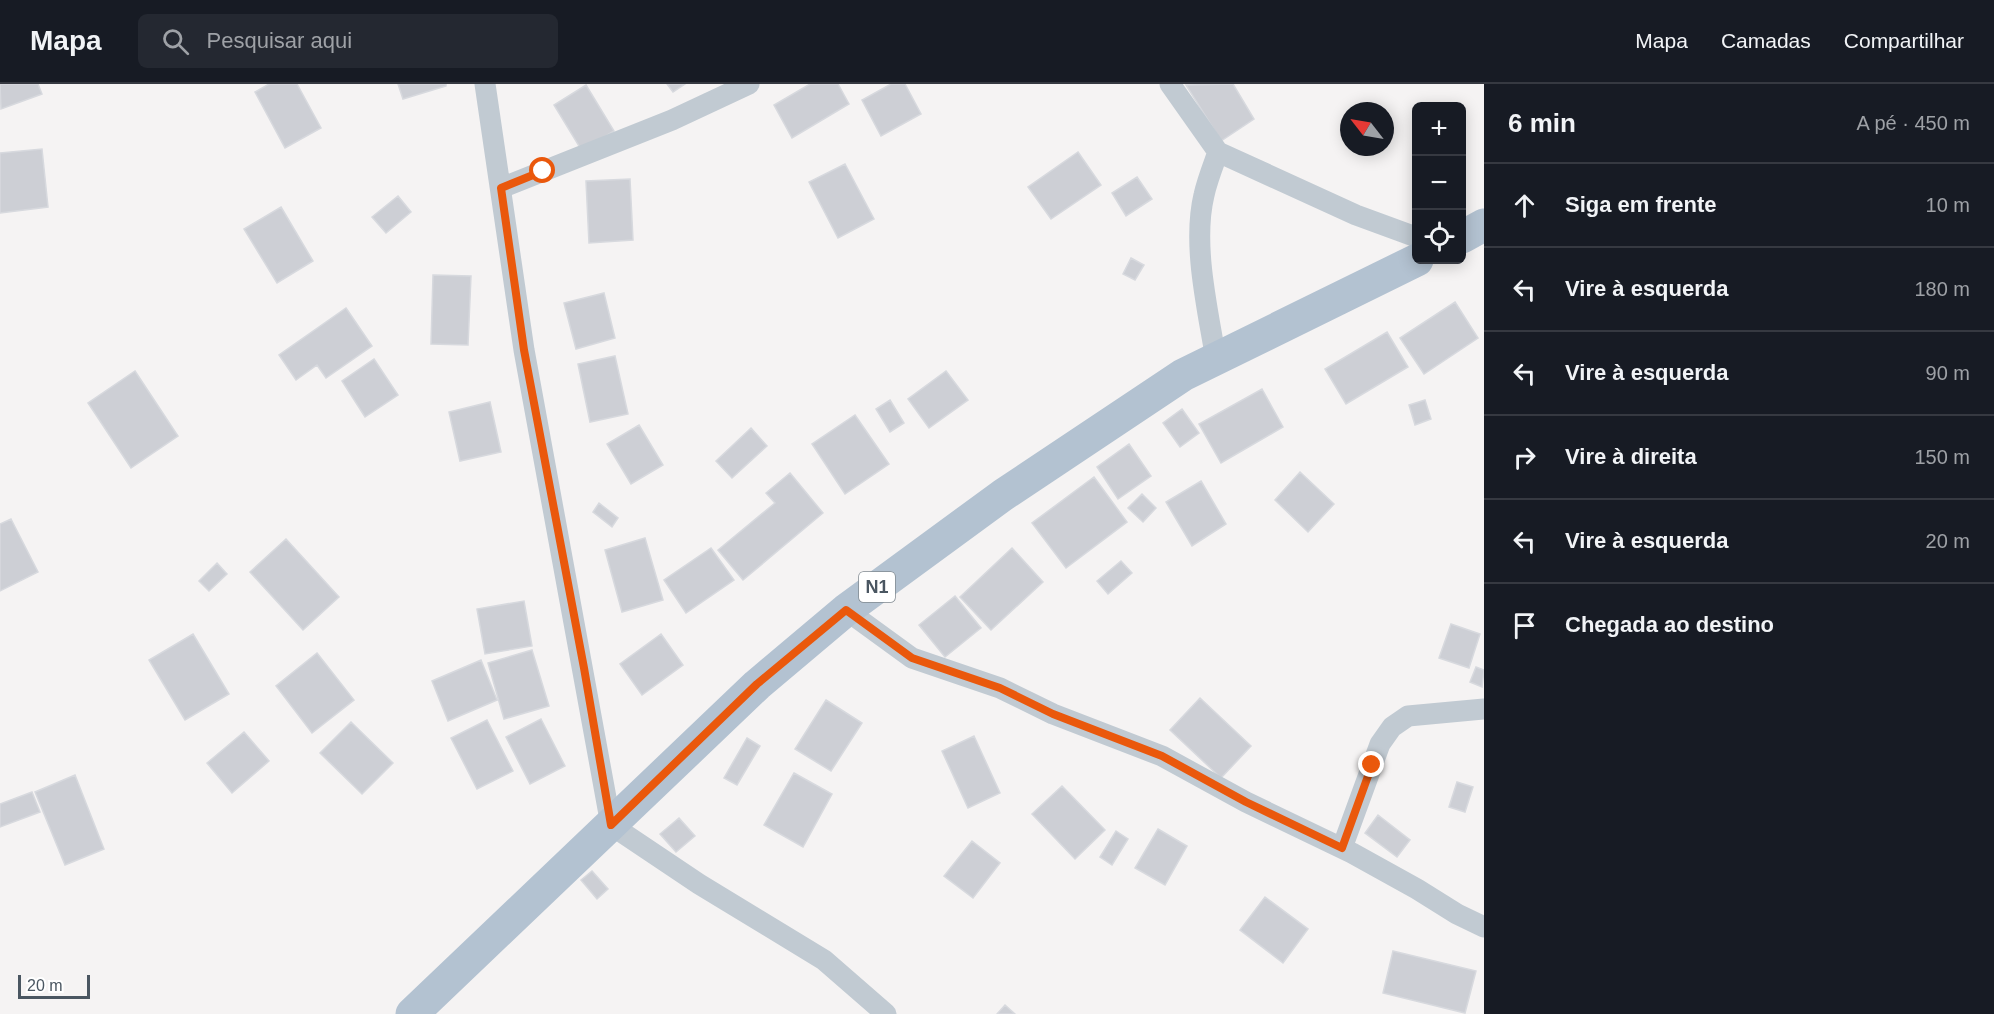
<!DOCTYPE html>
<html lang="pt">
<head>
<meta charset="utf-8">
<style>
	body { margin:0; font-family:Arial,sans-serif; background:#242831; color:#f1f3f6 }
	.controls { position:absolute; right:18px; top:18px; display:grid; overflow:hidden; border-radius:9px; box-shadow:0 3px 15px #0003 }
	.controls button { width:54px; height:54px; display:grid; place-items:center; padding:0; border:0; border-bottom:2px solid #363941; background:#171b24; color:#f1f3f6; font:30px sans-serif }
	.compass { position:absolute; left:1340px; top:18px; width:54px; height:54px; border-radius:50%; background:#171b24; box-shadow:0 3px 15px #0003; rotate:301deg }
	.scale { position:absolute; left:18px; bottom:15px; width:72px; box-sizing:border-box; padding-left:6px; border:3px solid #4a5661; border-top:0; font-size:16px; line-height:21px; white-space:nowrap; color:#4a5661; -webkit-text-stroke:4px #fff; paint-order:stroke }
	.stop { position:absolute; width:18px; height:18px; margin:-14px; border:4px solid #ea580c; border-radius:50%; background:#fff }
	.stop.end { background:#ea580c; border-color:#fff; box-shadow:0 2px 6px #0008 }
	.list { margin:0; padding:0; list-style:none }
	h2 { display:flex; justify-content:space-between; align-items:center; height:78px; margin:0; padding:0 24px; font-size:26px }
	h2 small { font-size:20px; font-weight:400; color:#9ea1a6 }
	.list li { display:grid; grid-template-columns:39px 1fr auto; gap:18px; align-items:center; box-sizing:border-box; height:84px; padding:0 24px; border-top:2px solid #363941 }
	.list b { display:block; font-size:22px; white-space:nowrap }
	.list em { font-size:20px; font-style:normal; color:#9ea1a6 }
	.icon { flex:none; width:33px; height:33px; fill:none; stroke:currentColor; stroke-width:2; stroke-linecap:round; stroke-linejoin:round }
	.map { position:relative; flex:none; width:1484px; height:930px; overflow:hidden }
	header { display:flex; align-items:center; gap:36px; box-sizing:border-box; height:84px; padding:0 30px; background:#171b24; border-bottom:2px solid #363941 }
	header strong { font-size:28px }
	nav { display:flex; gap:33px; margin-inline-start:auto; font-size:21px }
	.search { width:420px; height:54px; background:#242831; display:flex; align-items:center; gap:15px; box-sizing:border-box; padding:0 21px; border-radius:9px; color:#9ea1a6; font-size:22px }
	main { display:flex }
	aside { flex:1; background:#171b24 }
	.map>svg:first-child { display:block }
	.building { fill:#cdcfd5; stroke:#d7d9de; stroke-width:1.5 }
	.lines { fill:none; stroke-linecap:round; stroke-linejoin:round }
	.minor { stroke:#c1cad2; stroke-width:21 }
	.primary { stroke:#b3c2d1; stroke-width:33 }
	.route { stroke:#ea580c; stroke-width:8 }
	.labels { text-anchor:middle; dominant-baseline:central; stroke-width:4.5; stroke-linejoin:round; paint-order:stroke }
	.shield { fill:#fff; stroke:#808990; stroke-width:1.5 }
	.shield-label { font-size:18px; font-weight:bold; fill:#4a5661 }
</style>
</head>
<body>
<header>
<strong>Mapa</strong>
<div class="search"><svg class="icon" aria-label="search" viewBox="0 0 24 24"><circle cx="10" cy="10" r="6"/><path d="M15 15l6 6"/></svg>Pesquisar aqui</div>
<nav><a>Mapa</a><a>Camadas</a><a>Compartilhar</a></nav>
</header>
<main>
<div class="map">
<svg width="1484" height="930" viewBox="0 0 1484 930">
	<rect width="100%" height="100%" fill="#f5f3f3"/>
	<!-- building -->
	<path class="building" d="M 0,0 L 38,0 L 42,10 L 1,25 Z
		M 269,0 L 297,0 L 321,44 L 285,64 L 255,8 Z
		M 398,0 L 446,0 L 446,2 L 403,15 Z
		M 667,0 L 685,0 L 673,8 Z
		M 810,0 L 838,0 L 849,20 L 792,54 L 774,21 Z
		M 891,0 L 905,0 L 921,30 L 881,52 L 862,16 Z
		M 1233,0 L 1254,35 L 1221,57 L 1186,1 Z
		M 586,1 L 614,47 L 582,67 L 554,21 Z
		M 42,65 L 48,123 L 0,129 L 0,69 Z
		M 1078,68 L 1101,101 L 1051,135 L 1028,103 Z
		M 845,80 L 874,135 L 838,154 L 809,98 Z
		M 1137,93 L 1152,115 L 1126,132 L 1112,109 Z
		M 630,95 L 633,156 L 589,159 L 586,97 Z
		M 398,112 L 411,128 L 386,149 L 372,133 Z
		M 281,123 L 313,177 L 277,199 L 244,145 Z
		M 1131,174 L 1144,181 L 1135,196 L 1123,190 Z
		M 433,191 L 471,192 L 468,261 L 431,260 Z
		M 604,209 L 615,254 L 576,265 L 564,219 Z
		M 1455,218 L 1478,254 L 1424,290 L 1400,254 Z
		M 346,224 L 372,262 L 326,294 L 317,281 L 296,296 L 279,271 Z
		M 1387,248 L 1408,283 L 1346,320 L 1325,285 Z
		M 615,272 L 628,330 L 590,338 L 578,280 Z
		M 374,275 L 398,311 L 365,333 L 342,297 Z
		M 135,287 L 178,352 L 131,384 L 88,319 Z
		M 946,287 L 968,316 L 929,344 L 908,315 Z
		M 1262,305 L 1283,343 L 1221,379 L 1199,340 Z
		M 890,316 L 904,339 L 890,348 L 876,325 Z
		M 1425,316 L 1431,335 L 1415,341 L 1409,321 Z
		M 490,318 L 501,368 L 460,377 L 449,328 Z
		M 1182,325 L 1199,349 L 1180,363 L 1163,339 Z
		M 855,331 L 889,380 L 845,410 L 812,360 Z
		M 639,341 L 663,381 L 631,400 L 607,360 Z
		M 751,344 L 767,362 L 732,394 L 716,377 Z
		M 1129,360 L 1151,392 L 1118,415 L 1097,383 Z
		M 1300,388 L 1334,420 L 1308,448 L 1275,416 Z
		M 790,389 L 823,429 L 743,496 L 718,466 L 775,419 L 766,409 Z
		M 1094,393 L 1127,438 L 1066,484 L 1032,439 Z
		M 1201,397 L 1226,440 L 1192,462 L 1166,418 Z
		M 1142,410 L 1156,424 L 1143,438 L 1128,424 Z
		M 599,419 L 618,434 L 612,443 L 593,428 Z
		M 11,435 L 38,488 L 0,507 L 0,440 Z
		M 645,454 L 663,516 L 622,528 L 605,466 Z
		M 286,455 L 339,513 L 303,546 L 250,488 Z
		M 711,464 L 734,496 L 686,529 L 664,496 Z
		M 1012,464 L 1043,498 L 991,546 L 960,513 Z
		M 1121,477 L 1132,489 L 1108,510 L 1097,497 Z
		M 217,479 L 227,490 L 209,507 L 199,497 Z
		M 955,512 L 981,544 L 945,573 L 919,541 Z
		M 524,517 L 532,562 L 485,570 L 477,525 Z
		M 1451,540 L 1480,550 L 1469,584 L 1439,574 Z
		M 193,550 L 229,610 L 185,636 L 149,576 Z
		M 661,550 L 683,581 L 642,611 L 620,580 Z
		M 532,566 L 549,622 L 504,635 L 488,579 Z
		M 317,569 L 354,616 L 312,649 L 276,602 Z
		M 481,576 L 497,616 L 448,637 L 432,597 Z
		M 1476,583 L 1484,586 L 1482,603 L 1470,598 Z
		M 1200,614 L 1251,662 L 1221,694 L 1170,646 Z
		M 826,616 L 862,639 L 831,687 L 795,665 Z
		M 541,635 L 565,682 L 530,700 L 506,653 Z
		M 487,636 L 513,687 L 477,705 L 451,654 Z
		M 351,638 L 393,679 L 362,710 L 320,669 Z
		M 244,648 L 269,677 L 232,709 L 207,679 Z
		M 974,652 L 1000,709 L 968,724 L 942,667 Z
		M 747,654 L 760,662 L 737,701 L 724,694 Z
		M 794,689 L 832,710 L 803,763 L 764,741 Z
		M 75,691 L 104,765 L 65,781 L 35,708 Z
		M 1457,698 L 1473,703 L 1465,728 L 1449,723 Z
		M 1062,702 L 1105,746 L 1075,775 L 1032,730 Z
		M 32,708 L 40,728 L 0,743 L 0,720 Z
		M 1378,731 L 1410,756 L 1397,773 L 1365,749 Z
		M 679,734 L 695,752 L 676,768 L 660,750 Z
		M 1158,745 L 1187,762 L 1165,801 L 1135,784 Z
		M 1116,747 L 1128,755 L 1112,781 L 1100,773 Z
		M 972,757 L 1000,779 L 973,814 L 944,792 Z
		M 592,787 L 608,805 L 597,815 L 581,796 Z
		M 1265,813 L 1308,845 L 1283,879 L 1240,846 Z
		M 1393,867 L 1476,887 L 1465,929 L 1383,909 Z
		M 1005,921 L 1015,930 L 997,930 Z"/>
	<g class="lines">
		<!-- minor -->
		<path class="minor" d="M 485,0 L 524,266 L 611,741 L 699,800 L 824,876 L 886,930
			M 1170,0 L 1218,68 L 1356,131 L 1416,153
			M 501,104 L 672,36 L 749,0
			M 1216,276 C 1208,226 1192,161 1204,111 C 1207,97 1213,82 1218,68
			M 846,526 L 912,574 L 1000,604 L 1053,630 L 1162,672 L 1246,718 L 1352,769 L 1417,805 L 1457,830 L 1484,843
			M 1342,764 L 1380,660 L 1392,643 L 1408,632 L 1484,625"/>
		<!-- primary -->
		<path class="primary" d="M 1462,153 L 1484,141
			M 412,930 L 757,601 L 846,526 L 1003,411 L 1183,291 L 1417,176"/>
	</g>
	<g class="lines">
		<!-- route -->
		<path class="route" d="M 543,87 L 501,104 L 524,266 L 584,584 L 611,741 L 757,600 L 846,526 L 912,574 L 1000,604 L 1053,630 L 1162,672 L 1246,718 L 1342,764 L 1372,681"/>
	</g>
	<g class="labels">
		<!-- shield labels -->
		<rect class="shield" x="859" y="488" width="36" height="30" rx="4.5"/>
		<g class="shield-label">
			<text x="877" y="503">N1</text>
		</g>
	</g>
</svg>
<div class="controls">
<button>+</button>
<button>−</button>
<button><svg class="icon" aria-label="locate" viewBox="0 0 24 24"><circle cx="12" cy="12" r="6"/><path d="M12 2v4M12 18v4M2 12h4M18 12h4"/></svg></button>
</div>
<svg class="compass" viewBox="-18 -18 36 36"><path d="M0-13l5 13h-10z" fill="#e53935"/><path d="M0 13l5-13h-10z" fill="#9ea1a6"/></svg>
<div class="scale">20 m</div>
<div class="stop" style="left:543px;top:87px"></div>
<div class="stop end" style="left:1372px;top:681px"></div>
</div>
<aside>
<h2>6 min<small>A pé · 450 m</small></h2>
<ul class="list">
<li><svg class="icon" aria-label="ahead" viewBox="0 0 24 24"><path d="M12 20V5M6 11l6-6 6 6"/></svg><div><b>Siga em frente</b></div><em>10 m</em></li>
<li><svg class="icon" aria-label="left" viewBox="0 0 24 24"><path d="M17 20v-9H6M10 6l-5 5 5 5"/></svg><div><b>Vire à esquerda</b></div><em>180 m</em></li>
<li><svg class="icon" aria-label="left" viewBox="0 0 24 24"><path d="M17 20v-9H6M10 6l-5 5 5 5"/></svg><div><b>Vire à esquerda</b></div><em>90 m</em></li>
<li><svg class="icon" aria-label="right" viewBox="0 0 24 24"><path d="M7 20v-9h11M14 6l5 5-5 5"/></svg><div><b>Vire à direita</b></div><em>150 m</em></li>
<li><svg class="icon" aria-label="left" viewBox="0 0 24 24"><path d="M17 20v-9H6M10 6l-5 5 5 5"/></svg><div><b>Vire à esquerda</b></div><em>20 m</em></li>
<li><svg class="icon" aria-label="arrive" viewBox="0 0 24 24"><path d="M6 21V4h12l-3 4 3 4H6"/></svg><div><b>Chegada ao destino</b></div></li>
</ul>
</aside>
</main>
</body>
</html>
